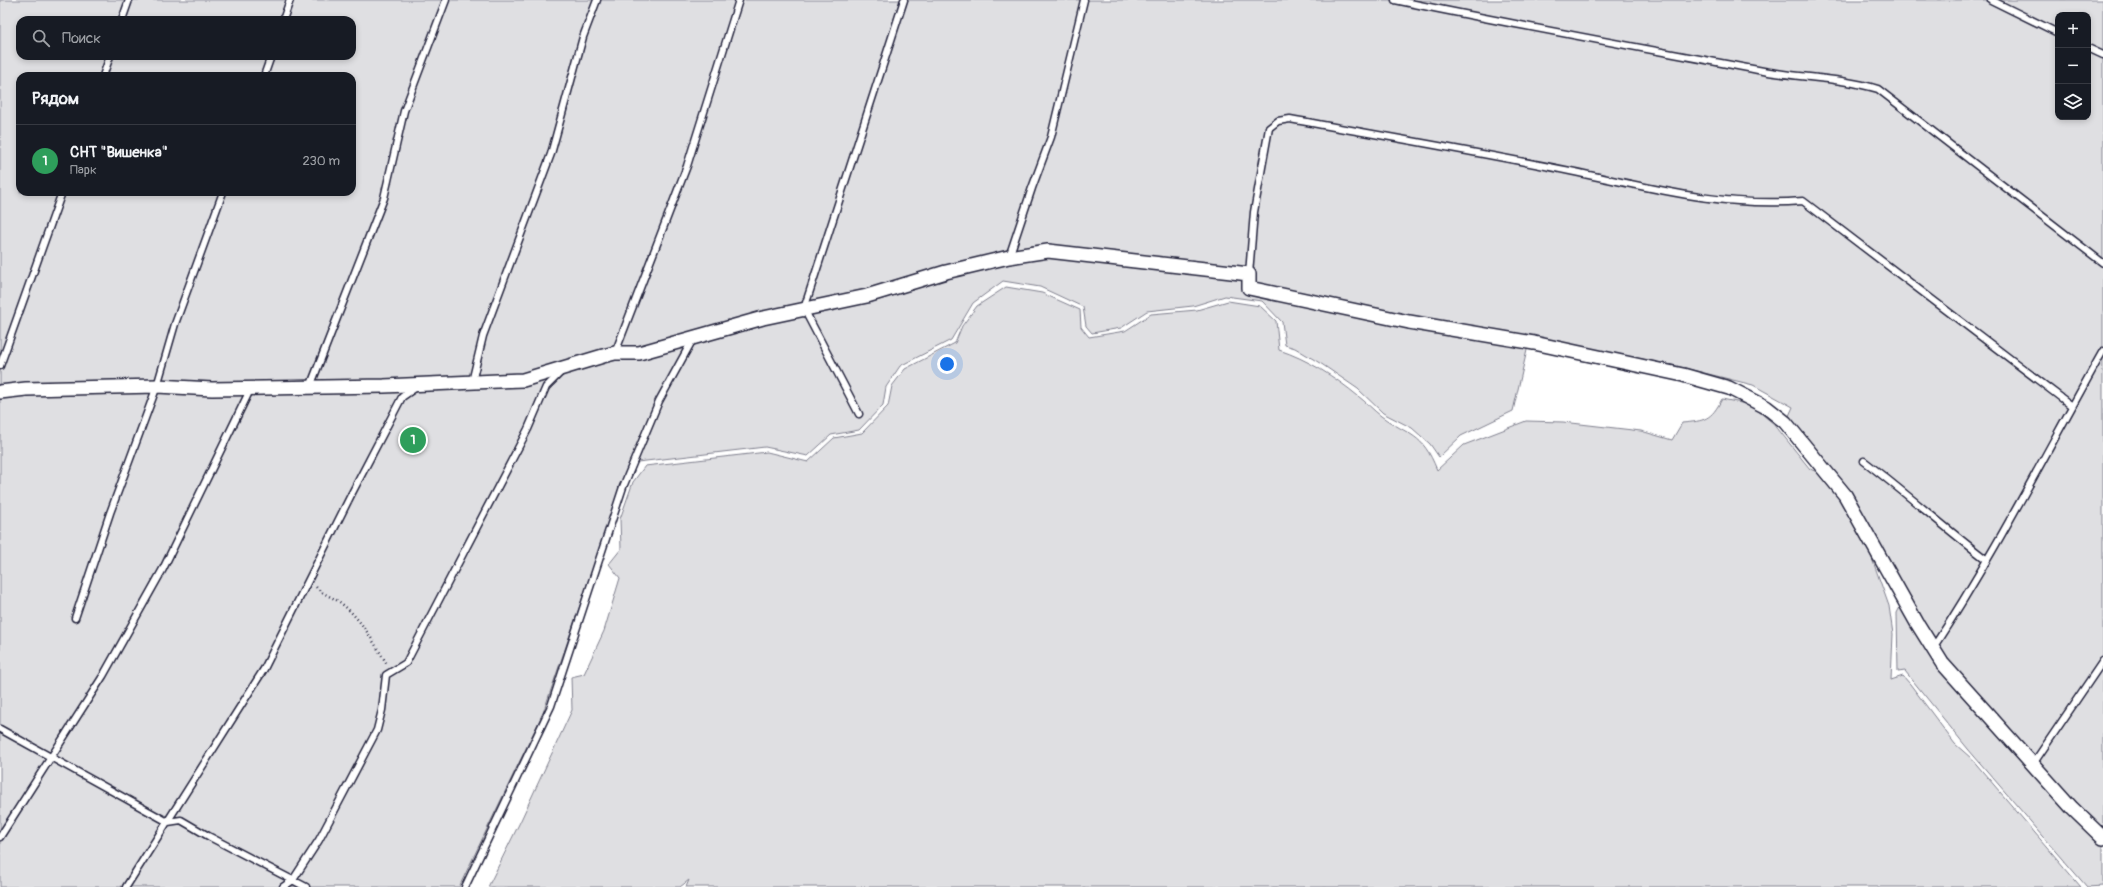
<!DOCTYPE html>
<html lang="ru">
<head>
<meta charset="utf-8">
<style>
	body { margin:0; font-family:Pangolin,sans-serif; background:#242831; color:#f1f3f6 }
	.controls { position:absolute; right:12px; top:12px; display:grid; overflow:hidden; border-radius:8px; box-shadow:0 2px 6px #0003 }
	.controls button { width:36px; height:36px; display:grid; place-items:center; padding:0; border:0; border-bottom:1px solid #363941; background:#171b24; color:#f1f3f6; font:20px sans-serif }
	.you { position:absolute; left:947px; top:364px; width:14px; height:14px; margin:-10px; border:3px solid #fff; border-radius:50%; background:#1a73e8; box-shadow:0 0 0 6px #1a73e833 }
	.badge { display:grid; place-items:center; width:26px; height:26px; border-radius:50%; background:#8c9099; color:#fff; font-size:13px; font-weight:700 }
	.pin { position:absolute; translate:-50% -50%; border:2px solid #fff; box-shadow:0 1px 4px #0006 }
	.list { margin:0; padding:0; list-style:none }
	h2 { display:flex; justify-content:space-between; align-items:center; height:52px; margin:0; padding:0 16px; font-size:17px }
	h2 small { font-size:13px; font-weight:400; color:#9ea1a6 }
	.list li { display:grid; grid-template-columns:26px 1fr auto; gap:12px; align-items:center; box-sizing:border-box; height:72px; padding:0 16px; border-top:1px solid #363941 }
	.list b { display:block; font-size:15px; white-space:nowrap }
	.list p { margin:0; font-size:13px; white-space:nowrap; color:#9ea1a6 }
	.list em { font-size:13px; font-style:normal; color:#9ea1a6 }
	.icon { flex:none; width:22px; height:22px; fill:none; stroke:currentColor; stroke-width:2; stroke-linecap:round; stroke-linejoin:round }
	.map { position:relative; flex:none; width:2103px; height:887px; overflow:hidden }
	.search { position:absolute; background:#171b24; box-shadow:0 2px 6px #0003; left:16px; top:16px; width:340px; height:44px; display:flex; align-items:center; gap:10px; box-sizing:border-box; padding:0 14px; border-radius:12px; color:#9ea1a6; font-size:15px }
	.panel { position:absolute; background:#171b24; box-shadow:0 2px 6px #0003; left:16px; top:72px; width:340px; height:124px; border-radius:12px }
	.map>svg:first-child { display:block }
	.green { fill:#dfdfe2; stroke:#80808e; fill-rule:evenodd }
	.lines { fill:none; stroke-linecap:round; stroke-linejoin:round }
	.lane-casing { stroke:#22223b; stroke-width:9 }
	.street-casing { stroke:#22223b; stroke-width:16 }
	.path { stroke:#22223b; stroke-width:2.5; stroke-dasharray:1 3; stroke-linecap:butt }
	.lane { stroke:#fff; stroke-width:6 }
	.street { stroke:#fff; stroke-width:13 }
</style>
</head>
<body>
<div class="map">
<svg width="2103" height="887" viewBox="0 0 2103 887">
	<rect width="100%" height="100%" fill="#fff"/>
	<filter id="ink" filterUnits="userSpaceOnUse"><feTurbulence type="fractalNoise" baseFrequency=".025" numOctaves="2"/><feDisplacementMap in="SourceGraphic" scale="8" xChannelSelector="R" yChannelSelector="G"/><feConvolveMatrix kernelMatrix="1 2 1 2 8 2 1 2 1" color-interpolation-filters="sRGB"/></filter>
	<g filter="url(#ink)">
		<!-- green -->
		<path class="green" d="M 0,0 L 2103,0 L 2103,886 L 2087,887 L 1968,749 L 1905,671 L 1898,672 L 1897,613 L 1907,593 L 1849,490 L 1815,447 L 1788,418 L 1793,407 L 1753,385 L 1672,365 L 1530,337 L 1513,411 L 1461,436 L 1439,457 L 1430,444 L 1412,428 L 1383,413 L 1358,389 L 1323,365 L 1295,348 L 1285,345 L 1282,322 L 1262,301 L 1225,296 L 1193,306 L 1147,311 L 1121,328 L 1092,333 L 1086,326 L 1083,307 L 1040,287 L 1003,281 L 973,303 L 951,340 L 900,366 L 886,387 L 883,405 L 859,430 L 831,435 L 808,456 L 765,447 L 629,463 L 543,713 L 459,887 L 0,887 ZM 2058,15 L 2088,15 L 2088,117 L 2058,117 ZM 20,20 L 352,20 L 352,56 L 20,56 ZM 20,76 L 352,76 L 352,192 L 20,192 Z
			M 1006,287 L 1042,293 L 1080,310 L 1081,327 L 1089,337 L 1125,331 L 1151,314 L 1197,310 L 1228,301 L 1260,306 L 1276,321 L 1279,350 C 1307,359 1335,377 1358,396 C 1366,402 1373,410 1381,416 C 1410,437 1422,432 1437,470 L 1464,445 L 1526,421 L 1563,422 L 1641,431 L 1672,440 L 1682,423 C 1705,421 1711,420 1722,399 L 1751,405 L 1774,424 L 1810,469 L 1822,474 L 1844,503 L 1865,539 L 1889,606 L 1893,634 L 1891,680 L 1903,676 L 1910,684 L 1955,744 L 1971,758 L 2081,887 L 686,887 L 689,880 L 680,887 L 488,887 L 521,820 L 572,710 L 571,677 L 584,674 L 604,631 L 620,578 L 609,564 L 621,549 L 620,519 L 633,482 L 645,466 L 767,452 L 808,462 L 834,438 L 862,433 L 888,406 L 892,386 L 905,369 L 955,343 L 962,326 L 977,306 Z"/>
		<g class="lines">
			<!-- lane casing -->
			<g class="lane-casing">
				<path id="lane" d="M 1395,0 C 1515,25 1637,47 1758,70 C 1797,78 1839,77 1878,89 L 2103,263
					M 1991,0 L 2058,33
					M 122,20 L 129,0
					M 283,20 L 290,0
					M 2088,48 L 2103,55
					M 103,76 L 110,56
					M 264,76 L 271,56
					M 1009,257 L 1032,188 L 1051,137 L 1084,0
					M 1249,274 L 1254,212 L 1269,128 L 1278,121 L 1290,119 C 1383,136 1477,152 1570,171 C 1648,187 1721,208 1803,201 L 2072,406
					M 615,353 L 687,166 L 739,0
					M 0,366 L 62,192
					M 472,382 L 483,336 L 551,154 L 583,37 L 597,0
					M 310,387 L 384,198 L 404,111 L 446,0
					M 859,414 L 804,309 L 904,0
					M 1864,461 C 1906,493 1945,528 1987,560
					M 75,618 L 110,513 L 157,386 L 175,324 L 223,192
					M 1933,648 C 1996,552 2047,450 2103,351
					M 0,729 L 168,822 L 181,820 L 210,837 L 306,887
					M 2033,764 L 2103,661
					M 0,837 L 103,676 L 163,569 L 251,388
					M 126,887 L 264,669 L 352,493 L 402,397 L 415,388
					M 283,887 L 293,880 L 319,840 L 377,730 L 382,710 L 386,675 L 406,663 L 528,429 L 546,387 L 562,371
					M 465,887 L 551,706 L 623,487 L 659,401 L 693,339"/>
			</g>
			<!-- street casing -->
			<g class="street-casing">
				<path id="street" d="M 0,392 L 26,389 L 157,386 L 212,389 L 384,386 L 523,380 L 603,356 L 615,353 L 639,353 L 763,318 L 867,296 L 946,272 L 1009,257 L 1048,251 L 1249,274 L 1249,288 L 1409,322 L 1534,343 L 1683,375 L 1729,388 L 1766,407 L 1785,422 L 1845,495 L 1917,623 L 1942,663 L 2072,808 L 2103,838"/>
			</g>
			<!-- path -->
			<path class="path" d="M 316,587 C 323,595 334,597 342,604 C 362,620 374,643 387,664"/>
			<!-- lane -->
			<use href="#lane" class="lane"/>
			<!-- street -->
			<use href="#street" class="street"/>
		</g>
	</g>
</svg>
<div class="controls">
<button>+</button>
<button>−</button>
<button><svg class="icon" aria-label="layers" viewBox="0 0 24 24"><path d="M12 4l9 5-9 5-9-5zM3 14l9 5 9-5"/></svg></button>
</div>
<div class="you"></div>
<div class="pin badge" style="left:413px;top:440px;background:#2e9e5b">1</div>
<div class="search"><svg class="icon" aria-label="search" viewBox="0 0 24 24"><circle cx="10" cy="10" r="6"/><path d="M15 15l6 6"/></svg>Поиск</div>
<section class="panel">
<h2>Рядом<small></small></h2>
<ul class="list">
<li><span class="badge" style="background:#2e9e5b">1</span><div><b>СНТ &quot;Вишенка&quot;</b><p>Парк</p></div><em>230 m</em></li>
</ul>
</section>
</div>
</body>
</html>
